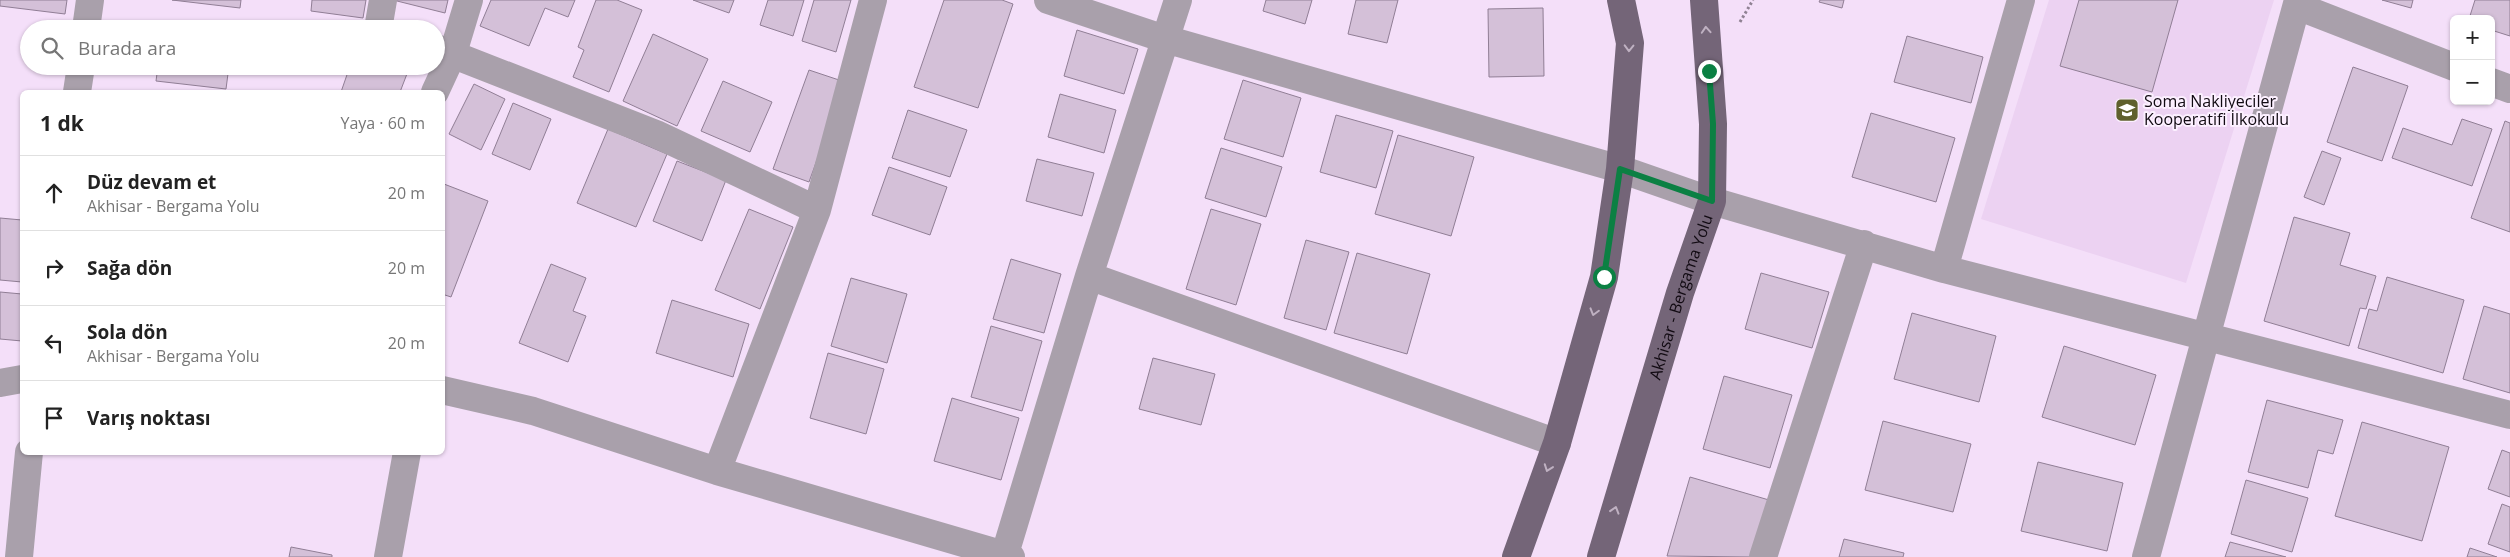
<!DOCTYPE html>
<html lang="tr">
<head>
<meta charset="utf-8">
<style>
	body { margin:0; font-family:"Open Sans",sans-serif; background:#f2f2f2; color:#222 }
	.controls { position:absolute; right:15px; top:15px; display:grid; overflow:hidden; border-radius:8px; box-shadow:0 1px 4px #0004 }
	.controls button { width:45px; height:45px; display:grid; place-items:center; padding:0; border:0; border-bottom:1px solid #e0e0e0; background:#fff; color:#222; font:25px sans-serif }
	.stop { position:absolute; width:15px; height:15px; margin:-11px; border:4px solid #0b8043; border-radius:50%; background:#fff }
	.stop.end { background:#0b8043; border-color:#fff; box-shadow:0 1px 5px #0008 }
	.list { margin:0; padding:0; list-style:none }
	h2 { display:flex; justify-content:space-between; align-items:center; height:65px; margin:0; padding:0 20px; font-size:21px }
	h2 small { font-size:16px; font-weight:400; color:#767676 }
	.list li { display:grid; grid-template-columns:32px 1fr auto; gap:15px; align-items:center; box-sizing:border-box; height:75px; padding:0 20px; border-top:1px solid #e0e0e0 }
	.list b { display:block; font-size:19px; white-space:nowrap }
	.list p { margin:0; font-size:16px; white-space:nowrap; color:#767676 }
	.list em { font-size:16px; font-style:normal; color:#767676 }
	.icon { flex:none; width:28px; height:28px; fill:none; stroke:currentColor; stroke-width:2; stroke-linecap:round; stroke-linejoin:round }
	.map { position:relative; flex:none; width:2510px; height:557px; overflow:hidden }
	.search { position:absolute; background:#fff; box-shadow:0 1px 4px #0004; left:20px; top:20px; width:425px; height:55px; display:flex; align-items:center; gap:12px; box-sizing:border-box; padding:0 18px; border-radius:28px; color:#767676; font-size:19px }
	.panel { position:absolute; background:#fff; box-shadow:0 1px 4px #0004; left:20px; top:90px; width:425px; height:365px; border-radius:8px }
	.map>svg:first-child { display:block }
	.built { fill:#ecd2f2 }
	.building { fill:#d4c0d8; stroke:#907e95 }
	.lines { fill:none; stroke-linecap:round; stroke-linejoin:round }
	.path { stroke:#8f8193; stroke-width:3; stroke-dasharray:2.5 2.5; stroke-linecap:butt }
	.minor { stroke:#a9a0ab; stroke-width:28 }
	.primary { stroke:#746578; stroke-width:28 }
	.oneway { stroke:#bfb1c2 }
	.route { stroke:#0b8043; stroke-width:6 }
	.labels { text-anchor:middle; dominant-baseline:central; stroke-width:4; stroke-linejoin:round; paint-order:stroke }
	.poi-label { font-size:16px; fill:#110a12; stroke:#fcf0ff; text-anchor:start }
	.street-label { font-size:16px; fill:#110a12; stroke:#fcf0ff }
</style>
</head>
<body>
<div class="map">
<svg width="2510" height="557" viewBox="0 0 2510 557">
	<rect width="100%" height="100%" fill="#f4dff9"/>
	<!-- built -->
	<path class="built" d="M 2049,0 L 2274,0 L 2186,283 L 1981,219 Z"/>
	<!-- building -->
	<path class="building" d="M 0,0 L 67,0 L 65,14 L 0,6 Z
		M 172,0 L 241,0 L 240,8 Z
		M 312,0 L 366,0 L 363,18 L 311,11 Z
		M 393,0 L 448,0 L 445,13 Z
		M 491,0 L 575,0 L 568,17 L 545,8 L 529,46 L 480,26 Z
		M 596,0 L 617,0 L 642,10 L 609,92 L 573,77 L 584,50 L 578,47 Z
		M 693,0 L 734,0 L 729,13 Z
		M 768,0 L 804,0 L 793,36 L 760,25 Z
		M 814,0 L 851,0 L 836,52 L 802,41 Z
		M 944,0 L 1002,0 L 1013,4 L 978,108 L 914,87 Z
		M 1266,0 L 1312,0 L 1305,24 L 1263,11 Z
		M 1356,0 L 1398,0 L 1387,43 L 1348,34 Z
		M 1820,0 L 1844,0 L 1842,8 L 1819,2 Z
		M 2079,0 L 2178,0 L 2152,92 L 2060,66 Z
		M 2382,0 L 2413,0 L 2411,8 Z
		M 2475,0 L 2510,0 L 2510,36 L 2491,30 L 2491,19 L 2469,19 Z
		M 1543,8 L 1544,76 L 1489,77 L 1488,9 Z
		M 163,25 L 191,29 L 162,29 Z
		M 1077,30 L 1138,49 L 1124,94 L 1064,76 Z
		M 653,34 L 708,59 L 677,126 L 623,101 Z
		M 1907,36 L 1983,57 L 1971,103 L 1894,82 Z
		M 158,66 L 229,66 L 226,89 L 156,81 Z
		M 350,66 L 410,66 L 400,92 L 341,92 Z
		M 2353,67 L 2408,86 L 2382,161 L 2327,142 Z
		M 809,70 L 845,82 L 809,182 L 773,169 Z
		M 1243,80 L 1301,98 L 1283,157 L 1224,139 Z
		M 723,81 L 772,102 L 750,152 L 701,131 Z
		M 474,84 L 505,99 L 481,150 L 449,134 Z
		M 1060,94 L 1116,110 L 1104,153 L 1048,137 Z
		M 513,103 L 551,119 L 530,170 L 492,154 Z
		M 908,110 L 967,130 L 950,177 L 892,158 Z
		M 1871,113 L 1955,138 L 1936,202 L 1852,177 Z
		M 1336,115 L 1393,131 L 1376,188 L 1320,172 Z
		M 2462,119 L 2492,129 L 2472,186 L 2392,158 L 2403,128 L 2452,145 Z
		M 2505,121 L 2510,123 L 2510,232 L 2471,218 Z
		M 608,129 L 667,154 L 636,227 L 577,203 Z
		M 1398,135 L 1474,157 L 1451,236 L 1375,214 Z
		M 1221,148 L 1282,167 L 1266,217 L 1205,198 Z
		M 2322,151 L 2341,158 L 2324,205 L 2304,197 Z
		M 1037,159 L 1094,173 L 1082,216 L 1026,201 Z
		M 677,161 L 726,180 L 702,241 L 653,221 Z
		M 889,167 L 947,187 L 930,235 L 872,215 Z
		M 444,184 L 488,201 L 451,297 L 442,294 Z
		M 749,209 L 793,227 L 760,309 L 715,290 Z
		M 1211,209 L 1261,224 L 1236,305 L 1186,289 Z
		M 2294,217 L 2350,233 L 2340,265 L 2376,276 L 2366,309 L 2360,308 L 2349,346 L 2264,321 Z
		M 0,218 L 22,220 L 22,282 L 0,280 Z
		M 1306,240 L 1349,252 L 1326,330 L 1284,318 Z
		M 1357,253 L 1430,274 L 1407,354 L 1334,333 Z
		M 1011,259 L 1061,274 L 1044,333 L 993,319 Z
		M 551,264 L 586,278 L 573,311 L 586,316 L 568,362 L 519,343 Z
		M 1761,273 L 1829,292 L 1812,348 L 1745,329 Z
		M 2387,277 L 2464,300 L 2443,373 L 2358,348 L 2369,309 L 2377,311 Z
		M 851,278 L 907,294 L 887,363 L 831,346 Z
		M 0,292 L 22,294 L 22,341 L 0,339 Z
		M 672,300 L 749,324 L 733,377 L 656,353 Z
		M 2484,306 L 2510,314 L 2510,393 L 2463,379 Z
		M 1912,313 L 1996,336 L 1979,402 L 1894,379 Z
		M 991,326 L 1042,341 L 1022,411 L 971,397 Z
		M 2064,346 L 2156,375 L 2135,445 L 2042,417 Z
		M 828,353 L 884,369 L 866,434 L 810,418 Z
		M 1153,358 L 1215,374 L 1201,425 L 1139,409 Z
		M 1724,376 L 1792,395 L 1770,468 L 1703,449 Z
		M 952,398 L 1019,418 L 1001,480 L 934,461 Z
		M 2267,400 L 2343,420 L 2333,454 L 2318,450 L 2308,488 L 2248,472 Z
		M 1883,421 L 1971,444 L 1953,512 L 1865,490 Z
		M 2362,422 L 2449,447 L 2422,541 L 2335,516 Z
		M 2502,450 L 2510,453 L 2510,497 L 2488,489 Z
		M 2038,462 L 2123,483 L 2107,551 L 2021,531 Z
		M 1690,477 L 1769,500 L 1752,557 L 1667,556 Z
		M 2246,480 L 2308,498 L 2292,552 L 2231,534 Z
		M 2502,504 L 2510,507 L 2510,552 L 2488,544 Z
		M 1844,539 L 1904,553 L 1903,557 L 1839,557 Z
		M 2230,542 L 2286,557 L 2225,557 Z
		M 291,547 L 332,555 L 332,557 L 289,557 Z
		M 2470,548 L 2497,557 L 2467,557 Z"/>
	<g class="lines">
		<!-- path -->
		<path class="path" d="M 1740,22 L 1753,0"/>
		<!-- minor -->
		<path class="minor" d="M 1048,0 L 1165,39 L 1620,169 L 1712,201 L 1944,269 L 2510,415
			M 2297,6 L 2454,67
			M 86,29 L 90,0
			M 378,29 L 383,0
			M 436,48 L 656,134 L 817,210
			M 2491,82 L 2510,89
			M 77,92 L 81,66
			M 435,92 L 453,53 L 469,0
			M 1944,269 L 2021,0
			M 1089,276 L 1557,443
			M 0,383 L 22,379
			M 442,390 L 533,411 L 717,471 L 1011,557
			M 717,471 L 817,210 L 873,0
			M 19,557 L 29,452
			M 388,557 L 407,452
			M 1004,557 L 1089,276 L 1178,0
			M 1763,557 L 1864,244
			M 2146,557 L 2298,0"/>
		<!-- primary -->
		<g class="primary">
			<path d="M 1516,557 L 1557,443 L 1604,277 L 1620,169 L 1630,43 L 1621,0"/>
			<path id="s1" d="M 1601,557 L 1680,293 L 1712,201 L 1713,124 L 1704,0"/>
		</g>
	</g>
	<!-- one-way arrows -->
	<defs><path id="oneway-chevron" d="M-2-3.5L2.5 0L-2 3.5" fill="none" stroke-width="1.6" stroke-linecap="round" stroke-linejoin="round" transform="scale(1.25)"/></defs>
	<g class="oneway">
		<use href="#oneway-chevron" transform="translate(1706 30) rotate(-94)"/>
		<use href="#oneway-chevron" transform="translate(1629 48) rotate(91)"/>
		<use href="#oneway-chevron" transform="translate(1594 312) rotate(106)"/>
		<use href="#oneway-chevron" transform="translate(1548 468) rotate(110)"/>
		<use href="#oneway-chevron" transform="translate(1615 510) rotate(-73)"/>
	</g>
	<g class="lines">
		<!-- route -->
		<path class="route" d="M 1604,277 L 1620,169 L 1712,201 L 1713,124 L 1709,71"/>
	</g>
	<!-- icons -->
	<defs>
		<g id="school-square" transform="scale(1.25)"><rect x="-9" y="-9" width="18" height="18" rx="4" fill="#5f602d" stroke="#fcf0ff"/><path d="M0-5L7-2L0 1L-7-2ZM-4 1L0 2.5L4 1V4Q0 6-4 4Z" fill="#fff"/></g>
	</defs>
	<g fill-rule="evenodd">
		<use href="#school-square" x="2127" y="110"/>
	</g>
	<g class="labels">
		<!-- poi labels -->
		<g class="poi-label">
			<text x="2144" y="101">Soma Nakliyeciler<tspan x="2144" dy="18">Kooperatifi İlkokulu</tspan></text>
		</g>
		<!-- street labels -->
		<g class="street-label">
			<text stroke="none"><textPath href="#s1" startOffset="272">Akhisar - Bergama Yolu</textPath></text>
		</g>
	</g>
</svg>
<div class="controls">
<button>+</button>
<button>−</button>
</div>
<div class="stop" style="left:1604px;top:277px"></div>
<div class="stop end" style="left:1709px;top:71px"></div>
<div class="search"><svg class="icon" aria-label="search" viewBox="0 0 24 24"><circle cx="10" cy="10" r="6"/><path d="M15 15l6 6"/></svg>Burada ara</div>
<section class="panel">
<h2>1 dk<small>Yaya · 60 m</small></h2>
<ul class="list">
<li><svg class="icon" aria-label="ahead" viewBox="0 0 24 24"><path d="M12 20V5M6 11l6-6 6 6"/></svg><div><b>Düz devam et</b><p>Akhisar - Bergama Yolu</p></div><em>20 m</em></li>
<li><svg class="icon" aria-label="right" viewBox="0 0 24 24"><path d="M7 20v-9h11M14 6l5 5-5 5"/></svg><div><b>Sağa dön</b></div><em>20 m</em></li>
<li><svg class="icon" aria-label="left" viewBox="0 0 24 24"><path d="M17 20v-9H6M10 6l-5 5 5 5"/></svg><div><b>Sola dön</b><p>Akhisar - Bergama Yolu</p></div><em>20 m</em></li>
<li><svg class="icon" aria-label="arrive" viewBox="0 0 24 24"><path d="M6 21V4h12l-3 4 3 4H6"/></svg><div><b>Varış noktası</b></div></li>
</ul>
</section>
</div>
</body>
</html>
